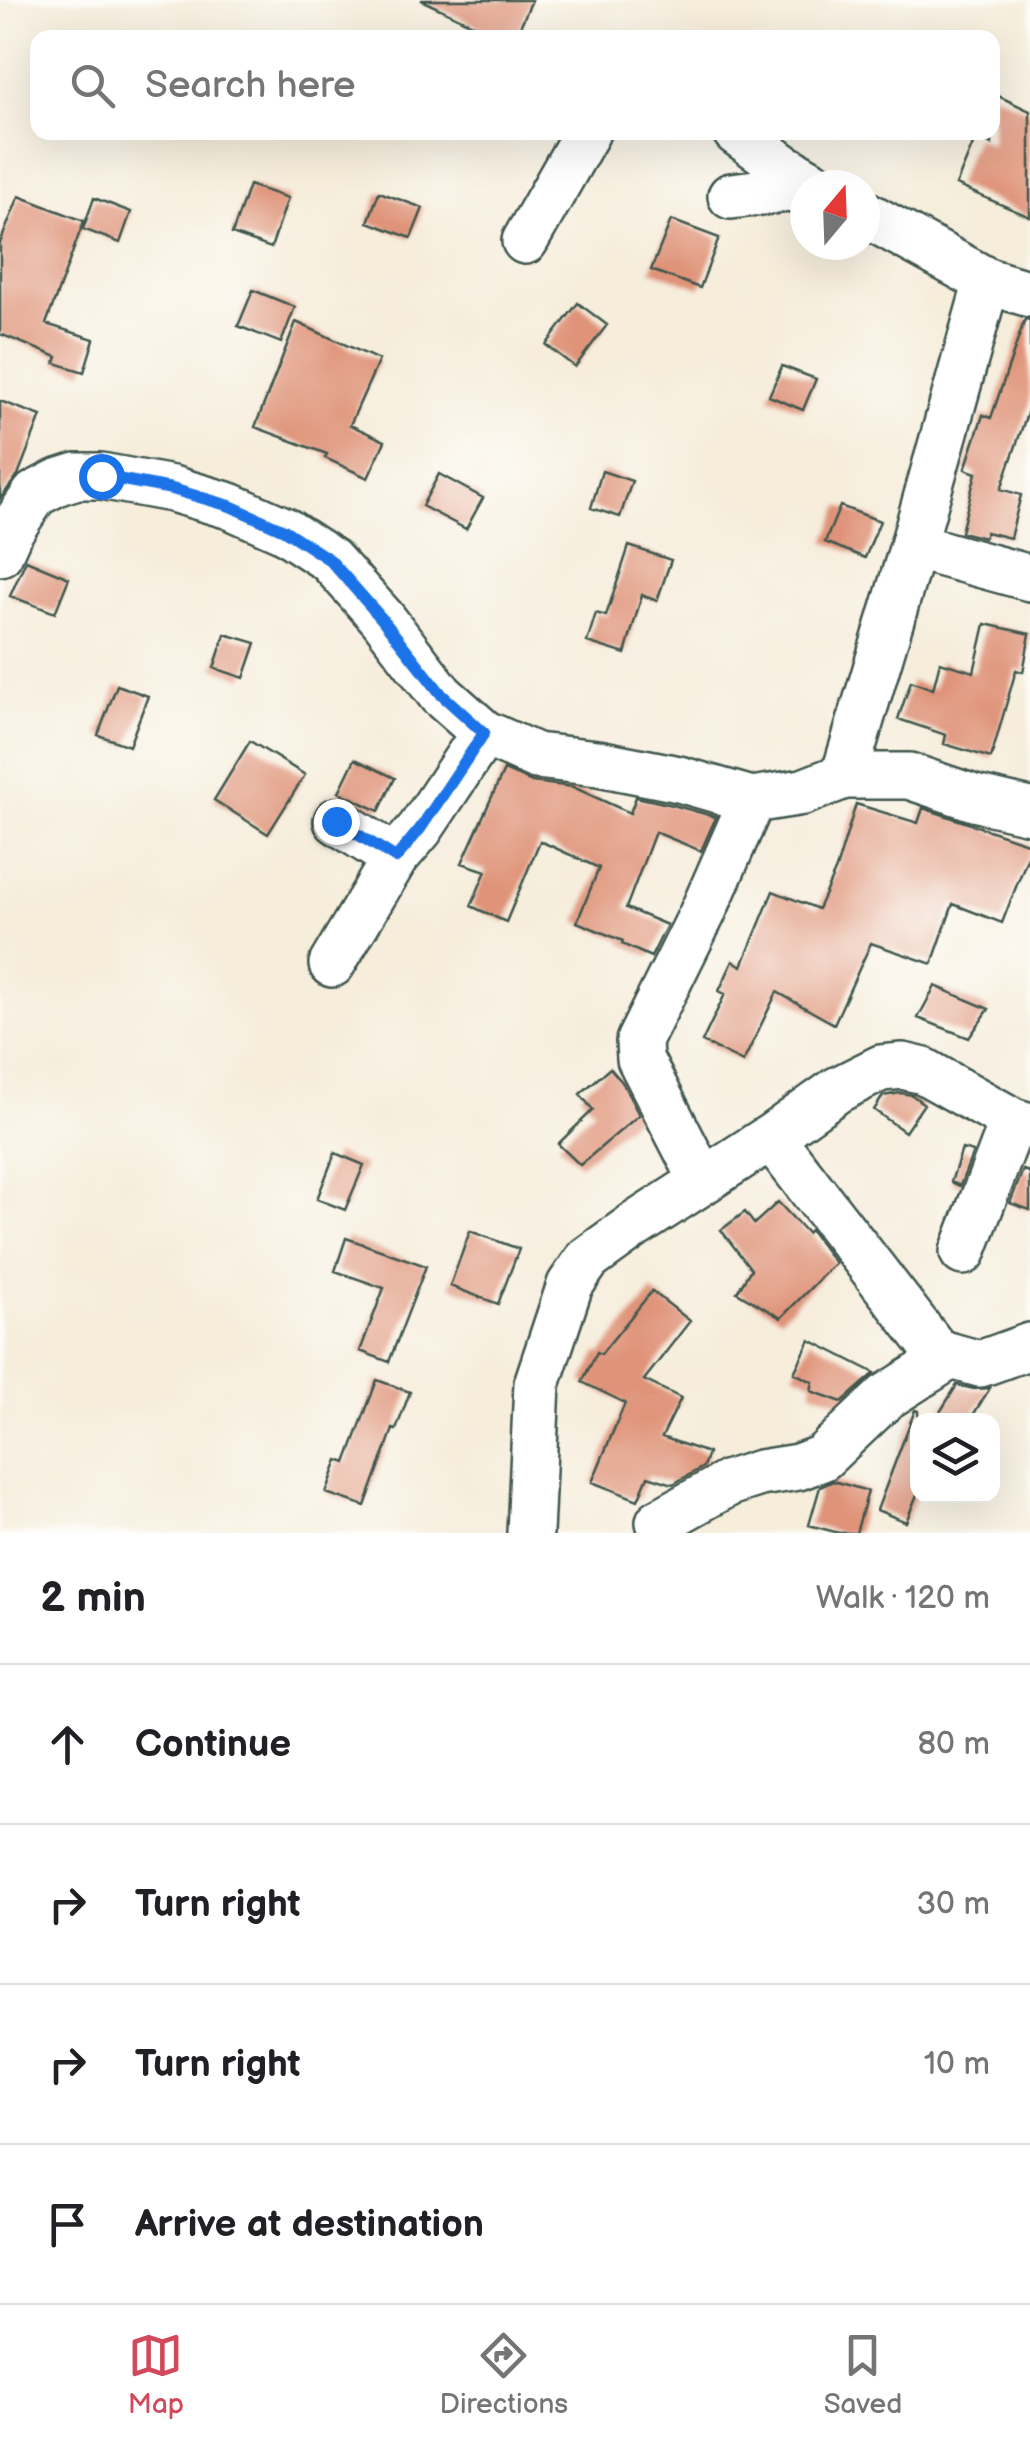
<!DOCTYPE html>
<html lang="en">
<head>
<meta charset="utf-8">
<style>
	body { margin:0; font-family:"Balsamiq Sans",sans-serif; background:#f6f6f6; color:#202124 }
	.controls { position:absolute; right:30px; bottom:30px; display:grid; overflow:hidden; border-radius:20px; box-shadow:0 10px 40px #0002 }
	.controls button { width:90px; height:90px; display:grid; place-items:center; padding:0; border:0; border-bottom:2px solid #e0e0e0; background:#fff; color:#202124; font:50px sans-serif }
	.compass { position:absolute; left:790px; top:170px; width:90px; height:90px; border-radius:50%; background:#fff; box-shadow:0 10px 40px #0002; rotate:19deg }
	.stop { position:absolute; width:30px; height:30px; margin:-22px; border:8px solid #1a73e8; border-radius:50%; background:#fff }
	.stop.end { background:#1a73e8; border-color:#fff; box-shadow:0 2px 10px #0008 }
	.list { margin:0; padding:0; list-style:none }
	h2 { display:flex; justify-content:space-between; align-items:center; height:130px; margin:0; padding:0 40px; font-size:42px }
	h2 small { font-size:32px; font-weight:400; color:#757577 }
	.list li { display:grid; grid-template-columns:65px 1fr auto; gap:30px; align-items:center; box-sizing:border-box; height:160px; padding:0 40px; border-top:2px solid #e0e0e0 }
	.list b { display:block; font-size:38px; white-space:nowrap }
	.list em { font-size:32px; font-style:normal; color:#757577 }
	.icon { flex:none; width:55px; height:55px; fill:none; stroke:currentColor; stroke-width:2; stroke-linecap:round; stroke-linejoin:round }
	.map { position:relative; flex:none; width:1030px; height:1533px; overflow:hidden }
	.search { position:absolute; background:#fff; box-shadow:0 10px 40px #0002; left:30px; right:30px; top:30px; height:110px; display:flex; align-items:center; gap:25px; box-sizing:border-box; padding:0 35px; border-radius:20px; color:#757577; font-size:38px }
	.sheet { height:770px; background:#fff }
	nav { display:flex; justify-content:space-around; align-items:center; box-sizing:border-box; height:140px; border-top:2px solid #e0e0e0; background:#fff; font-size:28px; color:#757577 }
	nav a { display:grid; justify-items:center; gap:5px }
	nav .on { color:#d1495b }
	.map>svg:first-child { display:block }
	.building { fill:#df9378 }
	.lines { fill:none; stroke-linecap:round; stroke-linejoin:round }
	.minor-casing { stroke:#3f574d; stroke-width:50 }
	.minor { stroke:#fff; stroke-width:45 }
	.route { stroke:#1a73e8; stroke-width:12 }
</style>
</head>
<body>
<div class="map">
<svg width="1030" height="1533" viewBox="0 0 1030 1533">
	<rect width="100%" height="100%" fill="#fdfcf7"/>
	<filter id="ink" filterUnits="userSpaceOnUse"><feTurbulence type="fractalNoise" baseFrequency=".01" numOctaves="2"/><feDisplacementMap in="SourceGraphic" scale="20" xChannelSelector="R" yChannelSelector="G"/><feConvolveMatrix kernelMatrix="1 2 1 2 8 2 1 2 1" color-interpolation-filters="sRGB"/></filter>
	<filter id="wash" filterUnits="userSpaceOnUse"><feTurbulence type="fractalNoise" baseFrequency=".0048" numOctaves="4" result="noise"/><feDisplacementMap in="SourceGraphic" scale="40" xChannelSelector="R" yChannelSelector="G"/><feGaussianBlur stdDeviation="2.25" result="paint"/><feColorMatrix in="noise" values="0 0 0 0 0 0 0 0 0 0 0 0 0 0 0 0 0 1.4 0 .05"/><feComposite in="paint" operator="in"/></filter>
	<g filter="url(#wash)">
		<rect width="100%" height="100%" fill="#f6eddb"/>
		<g id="blocks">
			<!-- building -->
			<path class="building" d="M 421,0 L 532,0 L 515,38 L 502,38 Z
				M 992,93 L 1030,111 L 1030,217 L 956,185 L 976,137 L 992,144 Z
				M 249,185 L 288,198 L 271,248 L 232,234 Z
				M 379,192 L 423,208 L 411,238 L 368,222 Z
				M 19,196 L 84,221 L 46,324 L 94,339 L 84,372 L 55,363 L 57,357 L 0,334 L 0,243 Z
				M 94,198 L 131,212 L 120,243 L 83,229 Z
				M 671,220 L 719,238 L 700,288 L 651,270 Z
				M 253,290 L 295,307 L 281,343 L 238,326 Z
				M 578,303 L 607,325 L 575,367 L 546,345 Z
				M 1025,319 L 1030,320 L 1030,405 L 1001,489 L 1021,495 L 1010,538 L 986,532 L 984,538 L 961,532 L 976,473 L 965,469 L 983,415 L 991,418 Z
				M 296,322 L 379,360 L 350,425 L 385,441 L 368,478 L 325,458 L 327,454 L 255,427 Z
				M 782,366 L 816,379 L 803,410 L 769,396 Z
				M 0,401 L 41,416 L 18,475 L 0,499 Z
				M 602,471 L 632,481 L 620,517 L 591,508 Z
				M 439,474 L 483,498 L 466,529 L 422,506 Z
				M 840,506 L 880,521 L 865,558 L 825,542 Z
				M 629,546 L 671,560 L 657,601 L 642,595 L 625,654 L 587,642 L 596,613 L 606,616 Z
				M 26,560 L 69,578 L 55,613 L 10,596 Z
				M 985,624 L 1030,634 L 1023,672 L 1016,670 L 991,758 L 944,744 L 946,735 L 898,719 L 911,681 L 933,689 L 940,662 L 974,672 Z
				M 225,634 L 256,643 L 244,678 L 214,668 Z
				M 117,685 L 148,696 L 129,746 L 98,735 Z
				M 250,741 L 305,775 L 268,834 L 214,800 Z
				M 355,759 L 395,778 L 379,811 L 339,792 Z
				M 504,770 L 532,782 L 573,787 L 630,813 L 636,797 L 673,805 L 716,817 L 701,851 L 655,832 L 626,908 L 667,925 L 651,957 L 622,944 L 623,941 L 577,922 L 599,868 L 540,841 L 506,922 L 471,906 L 486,871 L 462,863 Z
				M 856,804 L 918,823 L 923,808 L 1030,844 L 1030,851 L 1002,923 L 953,904 L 932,964 L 871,943 L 834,1024 L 777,992 L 743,1062 L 702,1042 L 725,994 L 719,991 L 733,961 L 742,966 L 773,891 L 818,909 L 836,869 Z
				M 935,986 L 989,1009 L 969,1038 L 918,1018 Z
				M 610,1068 L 622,1082 L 639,1115 L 580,1165 L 558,1144 L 593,1110 L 580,1094 Z
				M 901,1093 L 912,1095 L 924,1104 L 905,1132 L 874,1110 L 883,1096 Z
				M 962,1149 L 973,1152 L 960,1186 L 951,1182 Z
				M 335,1153 L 364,1165 L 345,1210 L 317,1199 Z
				M 1023,1170 L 1030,1172 L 1030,1210 L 1010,1203 Z
				M 778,1202 L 807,1233 L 810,1230 L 835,1263 L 781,1318 L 737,1292 L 751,1269 L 721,1230 L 745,1212 L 754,1224 Z
				M 470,1231 L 519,1249 L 498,1304 L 450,1286 Z
				M 346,1238 L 426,1266 L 389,1362 L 360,1351 L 384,1288 L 335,1271 Z
				M 652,1291 L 690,1321 L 644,1380 L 681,1398 L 662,1437 L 708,1453 L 703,1467 L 673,1484 L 648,1476 L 638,1500 L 592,1482 L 625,1403 L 582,1382 L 597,1352 L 601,1354 Z
				M 810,1340 L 875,1373 L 842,1402 L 811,1391 L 813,1382 L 794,1373 Z
				M 377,1380 L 410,1392 L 396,1430 L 393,1429 L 365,1506 L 326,1493 L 338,1460 L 346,1463 Z
				M 957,1385 L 974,1389 L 990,1388 L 970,1420 L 935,1420 Z
				M 915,1410 L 918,1411 L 918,1492 L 906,1522 L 877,1510 Z
				M 833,1481 L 868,1491 L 856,1533 L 839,1533 L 809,1525 L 820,1487 Z"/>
		</g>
	</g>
	<g filter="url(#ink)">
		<use href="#blocks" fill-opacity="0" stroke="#3f574d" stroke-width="2.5"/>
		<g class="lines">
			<!-- minor casing -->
			<g class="minor-casing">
				<path id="minor" d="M 736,132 L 783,166 L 815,185
					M 731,196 L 805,187
					M 865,214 L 987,281 L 1030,294
					M 525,241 L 587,132
					M 913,546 L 1030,578
					M 0,553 L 9,533 L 35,494 L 58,482 L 77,476 L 101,476 L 172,489 L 230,506 L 284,530 L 330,560 L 383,619 L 441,695 L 484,733 L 536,756 L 598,763 L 679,779 L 752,800 L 803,792 L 844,776 L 909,776 L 974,798 L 1030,811
					M 844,776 L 913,546 L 987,281
					M 337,821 L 395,858 L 420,829 L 484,733
					M 332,964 L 395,858
					M 771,1137 L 937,1352 L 980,1364 L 1030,1346
					M 702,1180 L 640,1059 L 639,1041 L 702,914 L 752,800
					M 963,1252 L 1013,1121
					M 659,1522 L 729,1483 L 760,1473 L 798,1467 L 822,1458 L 886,1397 L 949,1357
					M 530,1533 L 537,1384 L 570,1285 L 588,1259 L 635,1225 L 771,1137 L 837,1090 L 881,1068 L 903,1066 L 924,1071 L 1013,1121 L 1030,1126"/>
			</g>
			<!-- minor -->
			<use href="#minor" class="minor"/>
		</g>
	</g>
	<g class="lines" filter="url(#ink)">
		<!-- route -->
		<path class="route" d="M 101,476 L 172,489 L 230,506 L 284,530 L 330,560 L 382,619 L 442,695 L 484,733 L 420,829 L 396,858 L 336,821"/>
	</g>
</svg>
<div class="controls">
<button><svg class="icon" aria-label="layers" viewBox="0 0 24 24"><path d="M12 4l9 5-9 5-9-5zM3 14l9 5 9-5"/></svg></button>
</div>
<svg class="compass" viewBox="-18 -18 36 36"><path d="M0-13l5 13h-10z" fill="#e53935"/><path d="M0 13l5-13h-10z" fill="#757577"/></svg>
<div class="stop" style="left:101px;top:476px"></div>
<div class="stop end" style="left:336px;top:821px"></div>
<div class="search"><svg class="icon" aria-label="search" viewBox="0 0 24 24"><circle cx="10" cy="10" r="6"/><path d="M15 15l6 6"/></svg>Search here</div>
</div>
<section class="sheet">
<h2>2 min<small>Walk · 120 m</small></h2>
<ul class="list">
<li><svg class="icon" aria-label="ahead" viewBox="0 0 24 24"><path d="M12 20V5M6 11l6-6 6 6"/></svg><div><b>Continue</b></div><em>80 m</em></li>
<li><svg class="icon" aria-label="right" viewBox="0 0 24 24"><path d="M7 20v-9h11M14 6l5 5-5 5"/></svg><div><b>Turn right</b></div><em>30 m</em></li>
<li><svg class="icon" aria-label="right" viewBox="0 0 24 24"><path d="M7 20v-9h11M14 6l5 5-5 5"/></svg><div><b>Turn right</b></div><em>10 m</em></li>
<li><svg class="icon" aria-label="arrive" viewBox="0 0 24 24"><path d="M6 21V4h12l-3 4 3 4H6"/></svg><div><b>Arrive at destination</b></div></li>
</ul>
</section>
<nav>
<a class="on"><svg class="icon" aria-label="map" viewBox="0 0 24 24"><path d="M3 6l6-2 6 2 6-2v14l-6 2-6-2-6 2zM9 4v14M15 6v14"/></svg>Map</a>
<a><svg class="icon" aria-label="directions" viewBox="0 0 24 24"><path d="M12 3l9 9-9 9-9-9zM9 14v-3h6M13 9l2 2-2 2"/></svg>Directions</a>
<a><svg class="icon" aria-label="saved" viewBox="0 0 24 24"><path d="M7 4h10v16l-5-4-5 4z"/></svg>Saved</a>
</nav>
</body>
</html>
